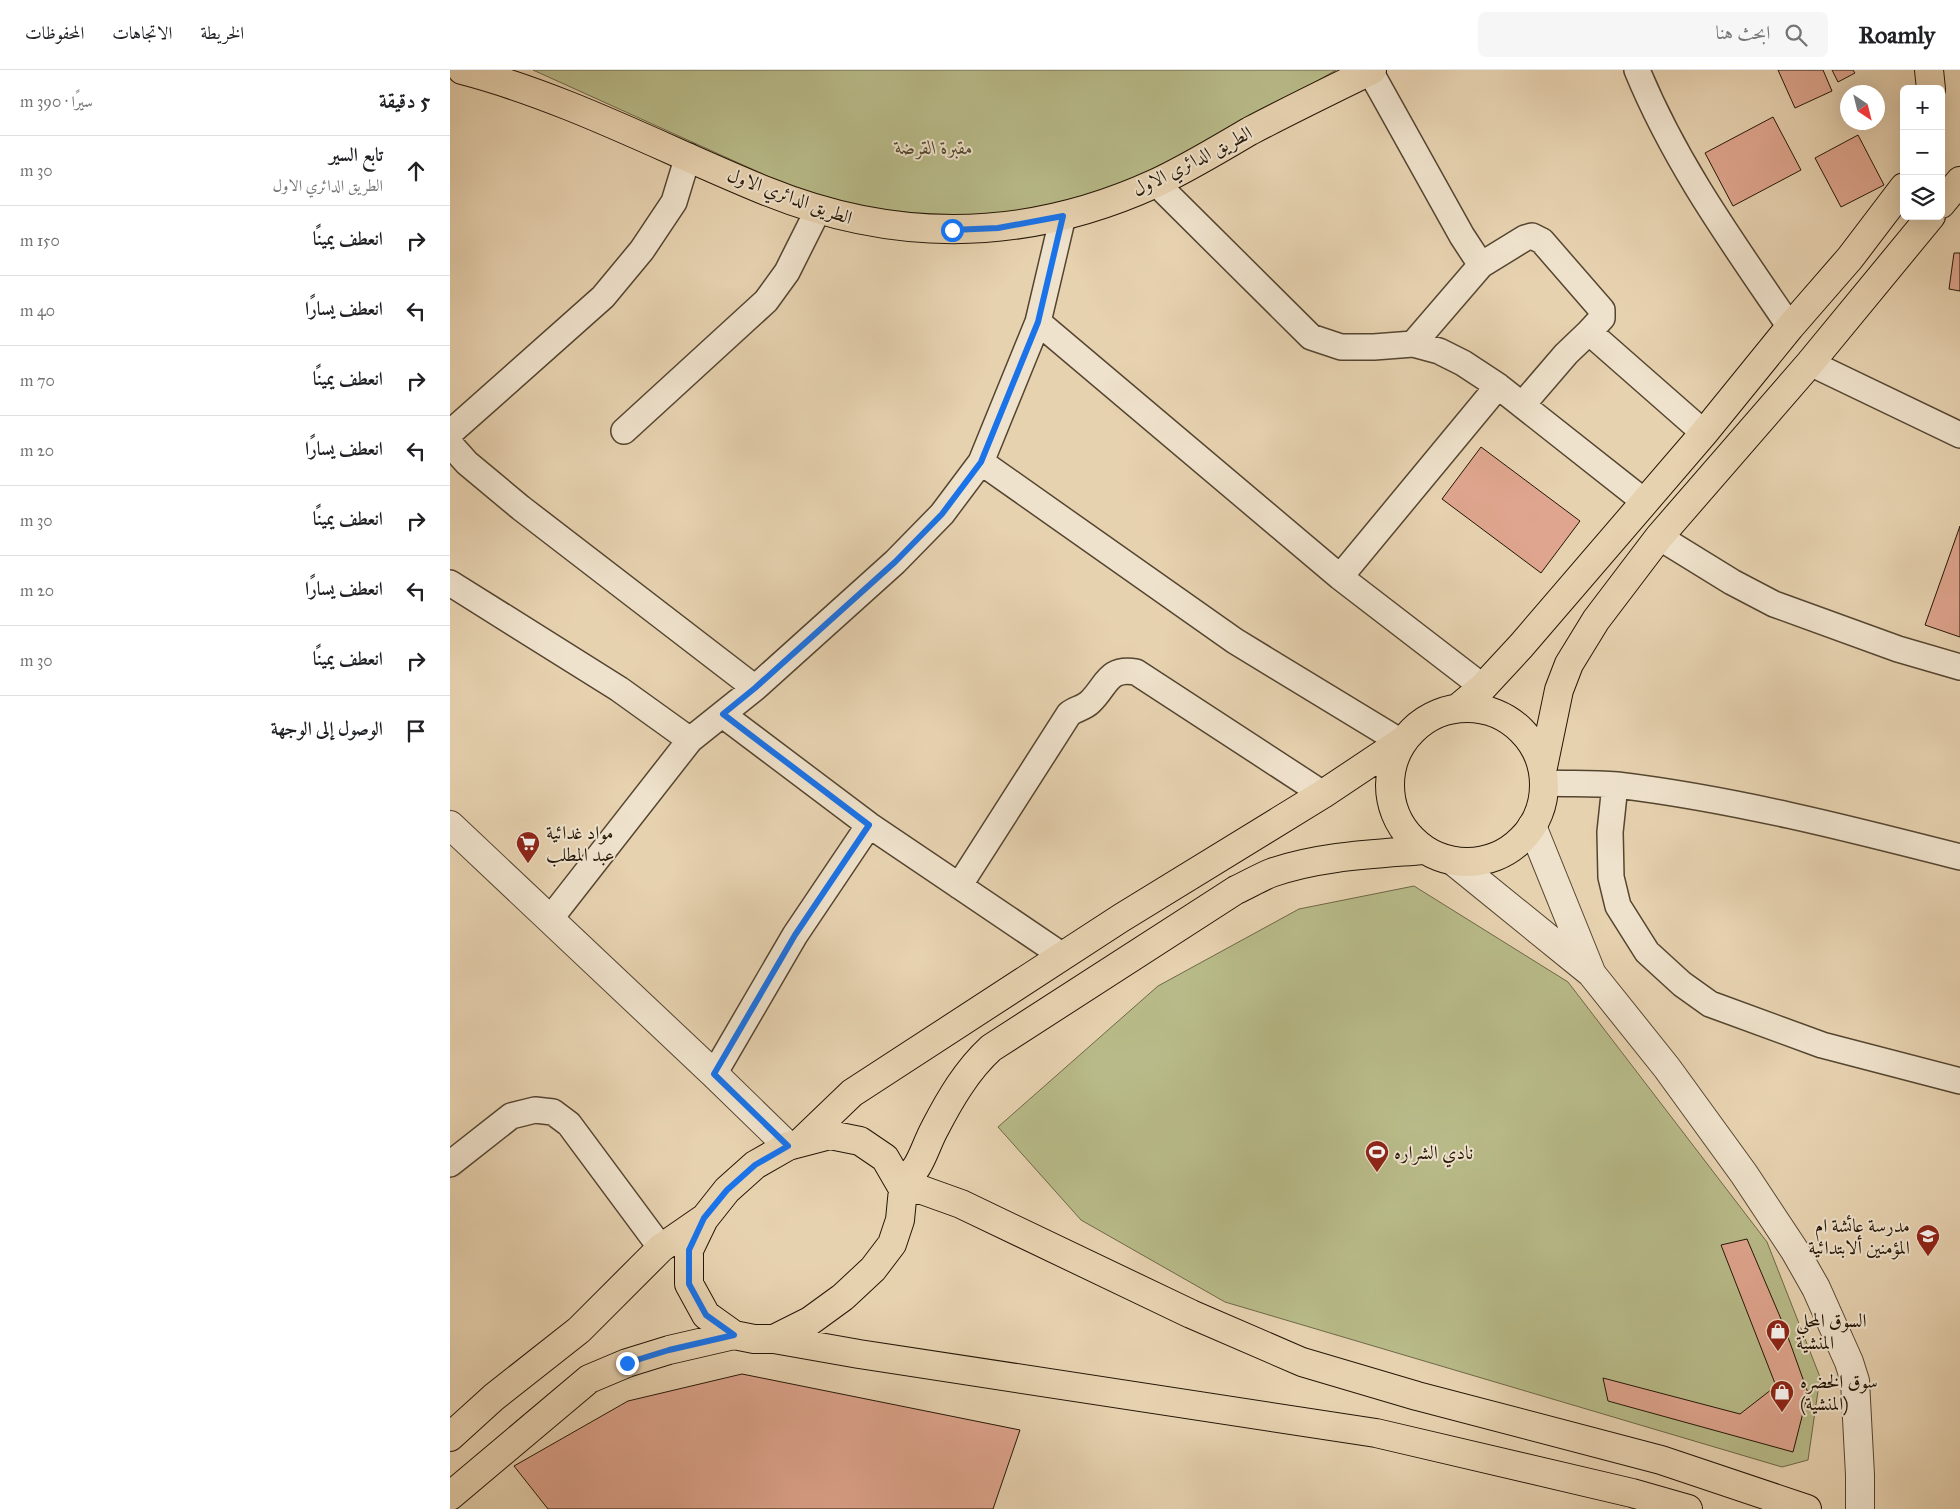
<!DOCTYPE html>
<html lang="ar">
<head>
<meta charset="utf-8">
<style>
	body { margin:0; font-family:"IM FELL Great Primer",Amiri,serif; background:#f6f6f6; color:#202124; direction:rtl }
	.controls { position:absolute; right:15px; top:15px; display:grid; overflow:hidden; border-radius:8px; box-shadow:0 5px 20px #0002 }
	.controls button { width:45px; height:45px; display:grid; place-items:center; padding:0; border:0; border-bottom:1px solid #e0e0e0; background:#fff; color:#202124; font:25px sans-serif }
	.compass { position:absolute; left:1390px; top:15px; width:45px; height:45px; border-radius:50%; background:#fff; box-shadow:0 5px 20px #0002; rotate:145deg }
	.stop { position:absolute; width:15px; height:15px; margin:-11px; border:4px solid #1a73e8; border-radius:50%; background:#fff }
	.stop.end { background:#1a73e8; border-color:#fff; box-shadow:0 1px 5px #0008 }
	.list { margin:0; padding:0; list-style:none }
	h2 { display:flex; justify-content:space-between; align-items:center; height:65px; margin:0; padding:0 20px; font-size:21px }
	h2 small { font-size:16px; font-weight:400; color:#757577 }
	.list li { display:grid; grid-template-columns:32px 1fr auto; gap:15px; align-items:center; box-sizing:border-box; height:70px; padding:0 20px; border-top:1px solid #e0e0e0 }
	.list b { display:block; font-size:19px; white-space:nowrap }
	.list p { margin:0; font-size:16px; white-space:nowrap; color:#757577 }
	.list em { font-size:16px; font-style:normal; color:#757577 }
	.icon { flex:none; width:28px; height:28px; fill:none; stroke:currentColor; stroke-width:2; stroke-linecap:round; stroke-linejoin:round }
	.map { position:relative; flex:none; width:1510px; height:1439px; overflow:hidden; direction:ltr }
	header { display:flex; align-items:center; gap:30px; box-sizing:border-box; height:70px; padding:0 25px; background:#fff; border-bottom:1px solid #e0e0e0 }
	header strong { font-size:24px }
	nav { display:flex; gap:28px; margin-inline-start:auto; font-size:18px }
	.search { width:350px; height:45px; background:#f6f6f6; display:flex; align-items:center; gap:12px; box-sizing:border-box; padding:0 18px; border-radius:8px; color:#757577; font-size:19px }
	main { display:flex }
	aside { flex:1; background:#fff }
	.map>svg:first-child { display:block }
	.green { fill:#b8bb89; stroke:#6e6848 }
	.building { fill:#dfa58e; stroke:#241606 }
	.lines { fill:none; stroke-linecap:round; stroke-linejoin:round }
	.minor-casing { stroke:#554530; stroke-width:28 }
	.tertiary-casing { stroke:#554530; stroke-width:30 }
	.primary-casing { stroke:#241606; stroke-width:30 }
	.minor { stroke:#efe2cc; stroke-width:25 }
	.tertiary { stroke:#efe2cc; stroke-width:28 }
	.primary { stroke:#e7d2b0; stroke-width:28 }
	.route { stroke:#1a73e8; stroke-width:6 }
	.labels { text-anchor:middle; dominant-baseline:central; stroke-width:4; stroke-linejoin:round; paint-order:stroke }
	.park-label { font-size:19px; font-style:italic; fill:#50482d; stroke:#efe2cc }
	.street-label { font-size:19px; fill:#241606; stroke:#efe2cc }
	.poi-label { font-size:19px; fill:#241606; stroke:#efe2cc; text-anchor:start }
</style>
</head>
<body>
<header>
<strong>Roamly</strong>
<div class="search"><svg class="icon" aria-label="search" viewBox="0 0 24 24"><circle cx="10" cy="10" r="6"/><path d="M15 15l6 6"/></svg>ابحث هنا</div>
<nav><a>الخريطة</a><a>الاتجاهات</a><a>المحفوظات</a></nav>
</header>
<main>
<div class="map">
<svg width="1510" height="1439" viewBox="0 0 1510 1439">
	<rect width="100%" height="100%" fill="#e7d2b0"/>
	<filter id="stains"><feTurbulence type="fractalNoise" baseFrequency=".004" numOctaves="4"/><feColorMatrix values="0 0 0 0 .2 0 0 0 0 .09 0 0 0 0 .02 0 0 0 .5 -.17"/></filter>
	<radialGradient id="worn" r=".72"><stop offset=".6" stop-color="#630" stop-opacity="0"/><stop offset="1" stop-color="#630" stop-opacity=".3"/></radialGradient>
	<!-- green -->
	<path class="green" d="M 83,0 L 886,0 L 831,32 L 674,117 L 567,151 L 475,153 L 388,138 Z
		M 964,816 L 1118,912 L 1317,1172 L 1370,1307 L 1358,1390 L 1332,1397 L 775,1232 L 631,1150 L 548,1057 L 708,916 L 849,839 Z"/>
	<!-- building -->
	<path class="building" d="M 1328,0 L 1373,0 L 1382,21 L 1345,38 Z
		M 1382,0 L 1403,0 L 1405,3 L 1388,12 Z
		M 1323,47 L 1351,100 L 1283,136 L 1255,83 Z
		M 1408,65 L 1434,115 L 1391,137 L 1365,88 Z
		M 1504,183 L 1510,183 L 1510,221 L 1499,219 Z
		M 1031,377 L 1130,451 L 1091,503 L 992,429 Z
		M 1510,456 L 1510,567 L 1475,555 Z
		M 1297,1169 L 1334,1256 L 1358,1323 L 1343,1382 L 1158,1331 L 1153,1308 L 1290,1344 L 1326,1316 L 1271,1175 Z
		M 292,1304 L 570,1360 L 543,1439 L 98,1439 L 64,1396 L 178,1331 Z"/>
	<g class="lines">
		<!-- minor casing -->
		<g class="minor-casing">
			<path id="minor" d="M 1187,0 C 1226,95 1283,173 1340,257
				M 920,1 L 1012,166 L 1031,195 L 963,274
				M 706,113 L 861,267 L 891,277 L 924,277 L 963,274 L 989,281 L 1013,293 L 1048,316 L 1195,432
				M 1031,195 L 1075,168 L 1082,166 L 1092,171 L 1152,240 L 1152,248 L 1139,262
				M 588,252 L 890,507 L 1033,617
				M 1360,293 L 1510,365
				M 1073,334 L 1116,284 L 1139,262 L 1254,363
				M 174,361 L 316,231 L 337,202 L 368,140
				M 0,363 L 153,227 L 192,180 L 224,132 L 238,86
				M 0,374 L 17,393 L 71,438 L 305,618
				M 531,392 L 785,571 L 951,672
				M 1209,467 L 1282,512 L 1324,534 L 1448,579 L 1510,597
				M 890,507 L 1048,316
				M 0,513 L 169,619 L 240,670
				M 273,645 L 419,755 L 613,886
				M 1095,713 C 1119,714 1143,713 1167,715 C 1283,729 1397,758 1510,787
				M 1165,715 L 1160,762 L 1161,807 L 1168,836 L 1197,882 L 1232,914 L 1260,934 L 1372,975 L 1510,1011
				M 509,816 L 619,644 C 625,639 634,638 640,632 C 657,616 657,597 686,602 L 873,724
				M 100,849 L 240,670 L 305,618 L 445,492 L 492,444 L 531,392 L 588,252 L 613,146
				M 264,1004 L 345,865 L 419,755
				M 0,1094 L 61,1046 L 85,1040 L 103,1042 L 119,1054 L 211,1178"/>
		</g>
		<!-- tertiary casing -->
		<g class="tertiary-casing">
			<path id="tertiary" d="M 0,755 L 264,1004 L 338,1076
				M 1082,756 L 1141,902
				M 1003,791 L 1141,903 L 1217,998 L 1294,1104 L 1345,1181 L 1366,1218 L 1399,1292 L 1405,1311 L 1410,1405 L 1410,1439"/>
		</g>
		<!-- primary casing -->
		<g class="primary-casing">
			<path id="primary" d="M 12,0 C 119,28 215,80 316,121 C 447,174 577,172 706,113 C 738,98 769,79 800,61 C 840,40 881,20 922,0
				M 1479,0 L 1481,19
				M 1491,134 L 1510,111
				M 1009,637 L 1033,617 L 1071,576 L 1254,363 L 1340,257 L 1400,188 L 1454,117
				M940 715a77 77 0 1 1 154 0a77 77 0 1 1-154 0Z
				M 1093,697 L 1109,620 L 1119,594 L 1146,550 L 1209,467 L 1360,293 L 1481,146
				M 352,1071 L 402,1023 L 671,848 L 873,724 L 951,672
				M 451,1113 C 471,1100 474,1078 485,1058 C 500,1029 517,1000 541,978 L 786,820 C 797,815 809,808 821,803 C 868,786 925,784 974,780
				M 453,1119 L 472,1120 L 511,1134 L 741,1244 L 852,1292 L 967,1326 L 1211,1390 L 1357,1439
				M 324,1269 L 360,1251 L 393,1227 L 423,1199 L 442,1174 L 450,1150 L 453,1119 L 435,1088 L 410,1071 L 380,1065 L 338,1076 L 305,1095 L 277,1120 L 254,1149 L 239,1180 L 239,1214 L 256,1245 L 284,1265 L 304,1269 L 324,1269 L 409,1284 L 926,1363 L 1182,1423 L 1238,1439
				M 0,1367 L 44,1327 L 129,1260 L 211,1178 L 253,1149
				M 0,1426 L 139,1309 L 177,1293 L 219,1280 L 284,1265"/>
		</g>
		<!-- minor -->
		<use href="#minor" class="minor"/>
		<!-- tertiary -->
		<use href="#tertiary" class="tertiary"/>
		<!-- primary -->
		<use href="#primary" class="primary"/>
	</g>
	<g class="lines">
		<!-- route -->
		<path class="route" d="M 177,1293 L 219,1280 L 284,1265 L 256,1245 L 239,1214 L 239,1180 L 254,1148 L 277,1120 L 305,1095 L 338,1076 L 264,1004 L 345,865 L 419,755 L 273,644 L 305,618 L 445,492 L 492,444 L 531,392 L 588,252 L 613,146 L 548,158 L 502,160"/>
	</g>
	<!-- icons -->
	<defs>
		<g id="supermarket-pin" transform="scale(1.25)"><path d="M0 17L-7.5 6A9.5 9.5 0 1 1 7.5 6Z" fill="#8f2418" stroke="#efe2cc"/><path d="M-6-5.5h2.5l.6 2H6L4.5 2H-2.5L-4.4-4H-6ZM-1.5 3.2a1.3 1.3 0 1 0 .1 0ZM3 3.2a1.3 1.3 0 1 0 .1 0Z" fill="#fff"/></g>
		<g id="stadium-pin" transform="scale(1.25)"><path d="M0 17L-7.5 6A9.5 9.5 0 1 1 7.5 6Z" fill="#8f2418" stroke="#efe2cc"/><path d="M0-5a6.5 5 0 1 0 0 10a6.5 5 0 1 0 0-10ZM-3.5-1.8h7v3.6h-7Z" fill="#fff"/></g>
		<g id="school-pin" transform="scale(1.25)"><path d="M0 17L-7.5 6A9.5 9.5 0 1 1 7.5 6Z" fill="#8f2418" stroke="#efe2cc"/><path d="M0-5L7-2L0 1L-7-2ZM-4 1L0 2.5L4 1V4Q0 6-4 4Z" fill="#fff"/></g>
		<g id="shop-pin" transform="scale(1.25)"><path d="M0 17L-7.5 6A9.5 9.5 0 1 1 7.5 6Z" fill="#8f2418" stroke="#efe2cc"/><path d="M-5-2.5h2.3a2.7 3.5 0 0 1 5.4 0H5L5.5 6h-11ZM-1.5-2.5h3a1.5 2.3 0 0 0-3 0Z" fill="#fff"/></g>
	</defs>
	<g fill-rule="evenodd">
		<use href="#supermarket-pin" x="78" y="773"/>
		<use href="#stadium-pin" x="927" y="1082"/>
		<use href="#school-pin" x="1478" y="1166"/>
		<use href="#shop-pin" x="1328" y="1261"/>
		<use href="#shop-pin" x="1332" y="1322"/>
	</g>
	<g class="labels">
		<!-- park labels -->
		<g class="park-label">
			<text x="484" y="77">مقبرة القرضة</text>
		</g>
		<!-- street labels -->
		<g class="street-label">
			<text transform="translate(742 91) rotate(-27)">الطريق الدائري الاول</text>
			<text transform="translate(340 126) rotate(20)">الطريق الدائري الاول</text>
		</g>
		<!-- poi labels -->
		<g class="poi-label">
			<text x="96" y="762">مواد غدائية<tspan x="96" dy="22">عبد المطلب</tspan></text>
			<text x="944" y="1082">نادي الشراره</text>
			<text x="1460" y="1155" text-anchor="end">مدرسة عائشة ام<tspan x="1460" dy="22">المؤمنين ألابتدائية</tspan></text>
			<text x="1346" y="1250">السوق المحلي<tspan x="1346" dy="22">المنشية</tspan></text>
			<text x="1350" y="1311">سوق الخضره<tspan x="1350" dy="22">(المنشية)</tspan></text>
		</g>
	</g>
	<rect width="100%" height="100%" filter="url(#stains)"/>
	<rect width="100%" height="100%" fill="url(#worn)"/>
</svg>
<div class="controls">
<button>+</button>
<button>−</button>
<button><svg class="icon" aria-label="layers" viewBox="0 0 24 24"><path d="M12 4l9 5-9 5-9-5zM3 14l9 5 9-5"/></svg></button>
</div>
<svg class="compass" viewBox="-18 -18 36 36"><path d="M0-13l5 13h-10z" fill="#e53935"/><path d="M0 13l5-13h-10z" fill="#757577"/></svg>
<div class="stop" style="left:502px;top:160px"></div>
<div class="stop end" style="left:177px;top:1293px"></div>
</div>
<aside>
<h2>5 دقيقة<small>سيرًا · 390 m</small></h2>
<ul class="list">
<li><svg class="icon" aria-label="ahead" viewBox="0 0 24 24"><path d="M12 20V5M6 11l6-6 6 6"/></svg><div><b>تابع السير</b><p>الطريق الدائري الاول</p></div><em>30 m</em></li>
<li><svg class="icon" aria-label="right" viewBox="0 0 24 24"><path d="M7 20v-9h11M14 6l5 5-5 5"/></svg><div><b>انعطف يمينًا</b></div><em>150 m</em></li>
<li><svg class="icon" aria-label="left" viewBox="0 0 24 24"><path d="M17 20v-9H6M10 6l-5 5 5 5"/></svg><div><b>انعطف يسارًا</b></div><em>40 m</em></li>
<li><svg class="icon" aria-label="right" viewBox="0 0 24 24"><path d="M7 20v-9h11M14 6l5 5-5 5"/></svg><div><b>انعطف يمينًا</b></div><em>70 m</em></li>
<li><svg class="icon" aria-label="left" viewBox="0 0 24 24"><path d="M17 20v-9H6M10 6l-5 5 5 5"/></svg><div><b>انعطف يسارًا</b></div><em>20 m</em></li>
<li><svg class="icon" aria-label="right" viewBox="0 0 24 24"><path d="M7 20v-9h11M14 6l5 5-5 5"/></svg><div><b>انعطف يمينًا</b></div><em>30 m</em></li>
<li><svg class="icon" aria-label="left" viewBox="0 0 24 24"><path d="M17 20v-9H6M10 6l-5 5 5 5"/></svg><div><b>انعطف يسارًا</b></div><em>20 m</em></li>
<li><svg class="icon" aria-label="right" viewBox="0 0 24 24"><path d="M7 20v-9h11M14 6l5 5-5 5"/></svg><div><b>انعطف يمينًا</b></div><em>30 m</em></li>
<li><svg class="icon" aria-label="arrive" viewBox="0 0 24 24"><path d="M6 21V4h12l-3 4 3 4H6"/></svg><div><b>الوصول إلى الوجهة</b></div></li>
</ul>
</aside>
</main>
</body>
</html>
